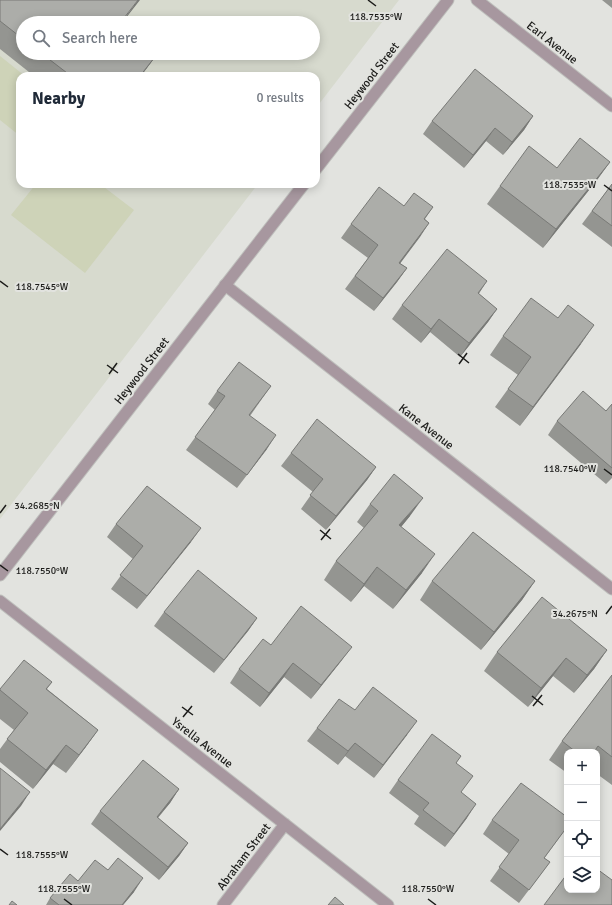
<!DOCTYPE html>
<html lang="en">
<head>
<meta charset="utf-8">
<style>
	body { margin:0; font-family:Signika,sans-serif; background:#f2f2f3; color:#1f2937 }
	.controls { position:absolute; right:12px; bottom:12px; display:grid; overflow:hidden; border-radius:8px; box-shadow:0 2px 10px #0003 }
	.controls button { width:36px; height:36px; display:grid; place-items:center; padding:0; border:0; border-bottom:1px solid #e0e1e3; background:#fff; color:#1f2937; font:20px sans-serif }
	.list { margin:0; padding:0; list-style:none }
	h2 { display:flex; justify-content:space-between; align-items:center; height:52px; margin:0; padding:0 16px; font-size:17px }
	h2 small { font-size:13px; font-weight:400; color:#747a83 }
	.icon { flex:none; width:22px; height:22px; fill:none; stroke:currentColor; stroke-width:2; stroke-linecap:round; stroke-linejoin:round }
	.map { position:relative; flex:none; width:612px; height:905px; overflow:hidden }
	.search { position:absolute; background:#fff; box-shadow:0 2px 10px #0003; left:16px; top:16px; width:304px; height:44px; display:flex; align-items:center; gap:10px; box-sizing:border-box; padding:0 14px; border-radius:22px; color:#747a83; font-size:15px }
	.panel { position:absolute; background:#fff; box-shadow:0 2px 10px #0003; left:16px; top:72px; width:304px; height:116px; border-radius:12px }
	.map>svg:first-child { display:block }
	.built { fill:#d7dace; fill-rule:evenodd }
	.green { fill:#ced3b8 }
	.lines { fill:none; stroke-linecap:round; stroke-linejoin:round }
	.minor-casing { stroke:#bebfbc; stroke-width:13 }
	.tertiary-casing { stroke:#bebfbc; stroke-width:13 }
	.minor { stroke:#a7979f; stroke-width:11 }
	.tertiary { stroke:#a7979f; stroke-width:11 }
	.wall { fill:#949591 }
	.shaded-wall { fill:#787976 }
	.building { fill:#acada9; stroke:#787976 }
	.ticks { fill:none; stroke:#1c1c1a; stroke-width:1.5 }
	.labels { text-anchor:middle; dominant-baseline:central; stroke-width:4; stroke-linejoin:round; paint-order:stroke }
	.street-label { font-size:12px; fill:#1c1c1a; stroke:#e2e3df }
	.ticks-label { font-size:10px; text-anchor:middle; fill:#1c1c1a; stroke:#e2e3df; stroke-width:4; stroke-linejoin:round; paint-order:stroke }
</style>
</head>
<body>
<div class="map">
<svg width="612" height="905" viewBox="0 0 612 905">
	<rect width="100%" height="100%" fill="#e2e3df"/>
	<!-- built -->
	<path class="built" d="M 0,0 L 399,0 L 316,108 L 316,76 L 20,76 L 20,184 L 258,184 L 0,519 ZM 23,23 L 313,23 L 313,53 L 23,53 Z"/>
	<!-- green -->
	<path class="green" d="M 0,56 L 25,76 L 20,76 L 20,136 L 0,120 Z
		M 36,184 L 100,184 L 134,210 L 85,273 L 11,215 Z"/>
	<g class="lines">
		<!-- minor casing -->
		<g class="minor-casing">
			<path id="minor" d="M 477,0 L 612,106
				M 225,285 L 612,589
				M 0,601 L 388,905
				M 223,905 L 285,824"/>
		</g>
		<!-- tertiary casing -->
		<g class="tertiary-casing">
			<path id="tertiary" d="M 316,169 L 448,0
				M 0,575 L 304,184"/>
		</g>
		<!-- minor -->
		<use href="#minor" class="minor"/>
		<!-- tertiary -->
		<use href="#tertiary" class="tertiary"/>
	</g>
	<!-- wall -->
	<path class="wall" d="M 0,0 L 23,23 L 23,53 L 158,53 L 141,76 L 34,76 L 0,49 Z
		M 602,0 L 612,0 L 612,8 Z
		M 533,116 L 524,130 L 503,155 L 486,141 L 464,168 L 423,134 L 432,121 Z
		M 610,162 L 597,180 L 543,248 L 487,204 L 500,186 L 557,168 Z
		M 612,184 L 612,247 L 582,224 Z
		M 404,206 L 433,207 L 425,219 L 429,223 L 400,263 L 407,268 L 397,282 L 374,311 L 345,289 L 368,258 L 341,238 L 351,224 Z
		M 479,294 L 497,309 L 488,322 L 460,357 L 430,332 L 421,343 L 392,319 L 402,305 Z
		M 503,336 L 581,344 L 520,426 L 495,407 L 518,375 L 490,355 Z
		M 271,386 L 250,416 L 267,449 L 237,488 L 186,450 L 215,410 L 208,404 L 217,391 Z
		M 612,404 L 612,478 L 606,484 L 548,435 L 557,421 L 606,411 Z
		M 291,453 L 376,467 L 367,480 L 326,530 L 301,509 L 313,492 L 281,466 Z
		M 370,504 L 410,516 L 401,527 L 422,573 L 393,609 L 364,586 L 351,602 L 324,580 L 336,561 L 364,528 L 357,522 Z
		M 116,524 L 191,542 L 137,609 L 111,589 L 133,559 L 107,537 Z
		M 432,581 L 535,581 L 522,600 L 481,650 L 420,600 Z
		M 164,612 L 257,618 L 248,631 L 214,673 L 154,626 Z
		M 271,645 L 342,660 L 311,699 L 284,677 L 260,707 L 230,683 L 239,669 Z
		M 607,650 L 594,669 L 574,693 L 553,676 L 528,707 L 484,671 L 497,652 Z
		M 612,675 L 612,785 L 597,774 L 597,752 L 567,752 L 567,773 L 549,760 L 562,741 Z
		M 52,682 L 47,689 L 98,730 L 85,748 L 66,773 L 53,764 L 33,789 L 0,762 L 0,749 L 14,730 L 0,719 L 0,689 Z
		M 355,710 L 407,735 L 374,778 L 345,756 L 338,765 L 307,741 L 317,728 Z
		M 461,756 L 456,763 L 461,792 L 467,818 L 445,847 L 414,824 L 419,816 L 389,793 L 398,780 Z
		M 179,789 L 170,803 L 158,818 L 188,843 L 179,856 L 159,880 L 91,824 L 100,811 Z
		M 492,820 L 550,862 L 519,903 L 490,881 L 509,854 L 483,834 Z
		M 78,881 L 134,892 L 123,905 L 46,905 L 50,898 Z"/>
	<!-- shaded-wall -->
	<path class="shaded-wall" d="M 138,0 L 140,0 L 122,23 L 121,23 Z
		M 158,53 L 141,76 L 140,76 Z
		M 533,116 L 524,130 L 503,155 L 512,142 Z
		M 495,128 L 486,141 L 464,168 L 473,155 Z
		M 610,162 L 597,180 L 543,248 L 556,229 Z
		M 429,223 L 420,237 L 390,277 L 399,263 Z
		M 407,268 L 397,282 L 374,311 L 383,298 Z
		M 487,281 L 478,295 L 478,293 Z
		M 497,309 L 488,322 L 460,357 L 469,343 Z
		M 439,319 L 430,332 L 421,343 L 431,329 Z
		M 594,325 L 581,344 L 520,426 L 533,407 Z
		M 276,435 L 267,449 L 237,488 L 247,475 Z
		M 376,467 L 367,480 L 326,530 L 336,516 Z
		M 423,498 L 410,516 L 387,544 L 399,525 Z
		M 201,528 L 191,542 L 137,609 L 147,596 Z
		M 435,554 L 422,573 L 393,609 L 406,590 Z
		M 377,567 L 364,586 L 351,602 L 364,584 Z
		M 535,581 L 522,600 L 481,650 L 494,632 Z
		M 257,618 L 248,631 L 214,673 L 224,660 Z
		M 352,647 L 342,660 L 311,699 L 321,685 Z
		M 607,650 L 594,669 L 574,693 L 587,675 Z
		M 566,658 L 553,676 L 528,707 L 541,688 Z
		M 293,663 L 284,677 L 260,707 L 269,693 Z
		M 417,721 L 407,735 L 374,778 L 383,765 Z
		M 98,730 L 85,748 L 66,773 L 79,755 Z
		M 355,743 L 345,756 L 338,765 L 348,751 Z
		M 66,745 L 53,764 L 33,789 L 46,770 Z
		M 179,789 L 170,803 L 147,830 L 157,817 Z
		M 30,792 L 21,806 L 0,831 L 0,829 Z
		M 476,804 L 467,818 L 445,847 L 454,834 Z
		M 567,827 L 562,834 L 535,871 L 544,858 Z
		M 188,843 L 179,856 L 159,880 L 168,867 Z
		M 143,878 L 134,892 L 123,905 L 122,905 Z"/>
	<!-- building -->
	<path class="building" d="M 0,0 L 138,0 L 124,18 L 131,23 L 23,23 L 23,39 L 0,21 Z
		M 41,53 L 158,53 L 140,76 L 71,76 Z
		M 475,69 L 533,116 L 512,142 L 495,128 L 473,155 L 432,121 Z
		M 580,138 L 610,162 L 556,229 L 500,186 L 529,146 L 557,168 Z
		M 612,184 L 612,226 L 592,211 Z
		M 379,187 L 404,206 L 414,193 L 433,207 L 424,219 L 429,223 L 399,263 L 407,268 L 383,298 L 355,276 L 378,245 L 351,224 Z
		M 447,249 L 487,281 L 478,293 L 497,309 L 469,343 L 439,319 L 431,329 L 402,305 Z
		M 531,298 L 558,318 L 568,305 L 594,325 L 533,407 L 508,389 L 531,357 L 503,336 Z
		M 239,362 L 271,386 L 249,415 L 276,435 L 247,475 L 195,437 L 225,396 L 217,391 Z
		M 583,391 L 606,411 L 612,404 L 612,468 L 557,421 Z
		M 317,419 L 376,467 L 336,516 L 310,495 L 323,479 L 291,453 Z
		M 394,474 L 423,498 L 399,525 L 435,554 L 406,590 L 377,567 L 364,584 L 336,561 L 378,511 L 370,504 Z
		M 147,486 L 201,528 L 147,596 L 120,575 L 143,546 L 116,524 Z
		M 473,532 L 535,581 L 494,632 L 432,581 Z
		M 198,570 L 257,618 L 224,660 L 164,612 Z
		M 542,597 L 607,650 L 587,675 L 566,658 L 541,688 L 497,652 Z
		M 301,606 L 352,647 L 321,685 L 293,663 L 269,693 L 239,669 L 263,639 L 271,645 Z
		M 24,660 L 52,682 L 46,689 L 98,730 L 79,755 L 66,745 L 46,770 L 7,739 L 28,713 L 0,690 L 0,689 Z
		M 612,675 L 612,757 L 598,746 L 594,752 L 576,752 L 562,741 Z
		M 373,687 L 417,721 L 383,765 L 355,743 L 348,751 L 317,728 L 339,699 L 355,710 Z
		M 432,734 L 461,756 L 456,763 L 473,776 L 461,792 L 476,804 L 454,834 L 423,810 L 429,803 L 398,780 Z
		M 143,760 L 179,789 L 157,817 L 188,843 L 168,867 L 100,811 Z
		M 0,768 L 30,792 L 0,829 Z
		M 521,783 L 567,817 L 567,827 L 544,858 L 550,862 L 529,890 L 499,867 L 519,840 L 492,820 Z
		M 118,858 L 143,878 L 122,905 L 59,905 L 50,898 L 70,874 L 78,881 L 95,860 L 108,870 Z
		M 597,869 L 612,880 L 612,905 L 544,905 L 567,874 L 567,890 L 597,890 Z
		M 335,897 L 344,905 L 328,905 Z
		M 12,901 L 17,905 L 9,905 Z"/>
	<!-- ticks -->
	<path class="ticks" d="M 368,0 L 376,6M 604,185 L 612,191M 0,281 L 8,287M 458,354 L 469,363M 459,364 L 467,353M 107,365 L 118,373M 109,374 L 117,363M 604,469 L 612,475M 0,513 L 6,505M 320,530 L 331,539M 321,540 L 330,529M 0,565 L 8,571M 606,614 L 612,606M 532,696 L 543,705M 533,706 L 542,695M 182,707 L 193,715M 183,717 L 192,706M 0,849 L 8,855M 64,899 L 72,905M 428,899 L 436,905"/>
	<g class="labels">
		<!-- street labels -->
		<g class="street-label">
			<text transform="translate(552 43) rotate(38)">Earl Avenue</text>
			<text transform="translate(372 76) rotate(-52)">Heywood Street</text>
			<text transform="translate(142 371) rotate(-52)">Heywood Street</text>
			<text transform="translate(426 427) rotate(38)">Kane Avenue</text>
			<text transform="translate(202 743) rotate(38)">Ysrella Avenue</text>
			<text transform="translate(244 857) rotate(-53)">Abraham Street</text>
		</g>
	</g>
	<g class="ticks-label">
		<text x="376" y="20">118.7535°W</text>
		<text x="570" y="188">118.7535°W</text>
		<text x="42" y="290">118.7545°W</text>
		<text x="570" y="472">118.7540°W</text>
		<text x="37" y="509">34.2685°N</text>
		<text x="42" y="574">118.7550°W</text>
		<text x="575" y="617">34.2675°N</text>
		<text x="42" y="858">118.7555°W</text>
		<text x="64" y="892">118.7555°W</text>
		<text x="428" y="892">118.7550°W</text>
	</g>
</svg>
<div class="controls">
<button>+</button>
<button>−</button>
<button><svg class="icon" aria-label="locate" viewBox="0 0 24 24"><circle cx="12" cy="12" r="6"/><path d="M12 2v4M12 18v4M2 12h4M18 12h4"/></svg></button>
<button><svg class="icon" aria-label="layers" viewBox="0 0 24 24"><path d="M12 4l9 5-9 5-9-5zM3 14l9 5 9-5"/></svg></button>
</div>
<div class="search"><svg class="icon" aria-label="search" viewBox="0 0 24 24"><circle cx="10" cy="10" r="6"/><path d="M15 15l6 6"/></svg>Search here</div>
<section class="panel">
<h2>Nearby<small>0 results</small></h2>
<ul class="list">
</ul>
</section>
</div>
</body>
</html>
